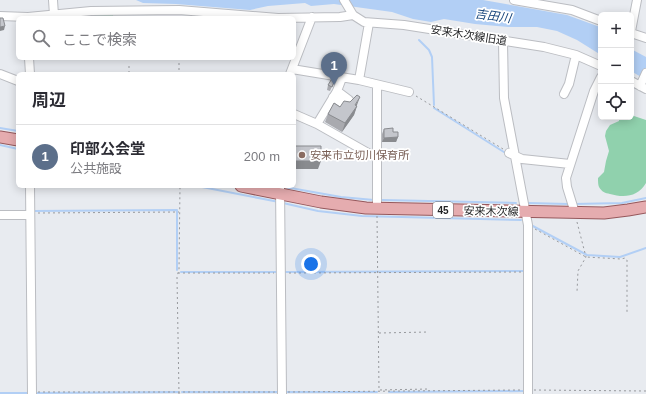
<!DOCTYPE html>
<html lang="ja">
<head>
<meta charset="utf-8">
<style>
	body { margin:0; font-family:Arial,"Noto Sans JP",sans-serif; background:#f7f7f7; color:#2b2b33 }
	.controls { position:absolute; right:12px; top:12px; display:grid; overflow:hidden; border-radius:6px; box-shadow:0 2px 10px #0003 }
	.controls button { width:36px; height:36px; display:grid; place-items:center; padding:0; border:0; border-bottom:1px solid #e1e1e2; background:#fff; color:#2b2b33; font:20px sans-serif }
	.you { position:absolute; left:311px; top:264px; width:14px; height:14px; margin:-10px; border:3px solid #fff; border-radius:50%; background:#1a73e8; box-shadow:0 0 0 6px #1a73e833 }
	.badge { display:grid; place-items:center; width:26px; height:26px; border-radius:50%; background:#111827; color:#fff; font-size:13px; font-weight:700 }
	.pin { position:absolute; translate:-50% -33px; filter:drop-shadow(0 1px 2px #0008) }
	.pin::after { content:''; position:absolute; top:21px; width:14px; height:12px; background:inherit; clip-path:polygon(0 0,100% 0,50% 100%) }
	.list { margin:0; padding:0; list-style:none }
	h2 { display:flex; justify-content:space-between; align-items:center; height:52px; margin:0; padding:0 16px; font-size:17px }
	h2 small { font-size:13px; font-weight:400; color:#7c7c81 }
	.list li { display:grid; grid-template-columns:26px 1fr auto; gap:12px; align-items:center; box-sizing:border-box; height:64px; padding:0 16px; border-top:1px solid #e1e1e2 }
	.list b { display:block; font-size:15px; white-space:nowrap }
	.list p { margin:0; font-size:13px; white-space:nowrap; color:#7c7c81 }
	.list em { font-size:13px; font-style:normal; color:#7c7c81 }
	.icon { flex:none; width:22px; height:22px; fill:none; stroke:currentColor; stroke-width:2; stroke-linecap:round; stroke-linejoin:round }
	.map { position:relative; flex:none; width:646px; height:394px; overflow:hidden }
	.search { position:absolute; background:#fff; box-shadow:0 2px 10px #0003; left:16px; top:16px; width:280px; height:44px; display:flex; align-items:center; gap:10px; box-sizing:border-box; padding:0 14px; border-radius:6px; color:#7c7c81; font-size:15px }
	.panel { position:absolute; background:#fff; box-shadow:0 2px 10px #0003; left:16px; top:72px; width:280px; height:116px; border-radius:6px }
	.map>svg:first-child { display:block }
	.green { fill:#90d1ad }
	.water { fill:#b2cff5 }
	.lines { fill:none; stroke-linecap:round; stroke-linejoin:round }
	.stream { stroke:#b2cff5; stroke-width:2 }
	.minor-casing { stroke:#bbbdc2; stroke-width:10 }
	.major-casing { stroke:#96585c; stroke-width:13 }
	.path { stroke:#97999d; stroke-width:1; stroke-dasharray:2 3; stroke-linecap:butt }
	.minor { stroke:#fff; stroke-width:8 }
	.major { stroke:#e5acaf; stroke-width:11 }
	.wall { fill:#a9aaaf }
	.shaded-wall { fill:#898b8f }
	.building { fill:#c4c6cc; stroke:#898b8f }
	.education-dot { fill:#8d6e63; stroke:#fff; stroke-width:1.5 }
	.labels { text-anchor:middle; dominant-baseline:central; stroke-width:3.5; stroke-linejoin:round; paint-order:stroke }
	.shield { fill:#fff; stroke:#646566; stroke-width:1 }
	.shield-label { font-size:10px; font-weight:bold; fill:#222325 }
	.street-label { font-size:11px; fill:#222325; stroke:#fff }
	.education-label { font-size:11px; fill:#785e54; stroke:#fff; text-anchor:start }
	.water-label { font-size:12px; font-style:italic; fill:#134279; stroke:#fff }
</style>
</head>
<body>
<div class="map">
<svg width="646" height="394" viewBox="0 0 646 394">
	<rect width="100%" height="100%" fill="#e8ebf0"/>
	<!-- green -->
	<path class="green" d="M 113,13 L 113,18 L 86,18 L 86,14 Z
		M 631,113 L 634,116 L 646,120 L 646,183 C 638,197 624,198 610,194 C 605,193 602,192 599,187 C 598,185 598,181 598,178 L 604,172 L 606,161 L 609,151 L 605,136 L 606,131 L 610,125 L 619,121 L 619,117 L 631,117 Z"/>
	<!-- water -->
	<path class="water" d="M 136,0 L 483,0 L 567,15 L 600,27 L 601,28 L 601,55 L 577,40 L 557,31 L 537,27 L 508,27 L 475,24 L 444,19 L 431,22 L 413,19 L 392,12 L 334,4 L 311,6 L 305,3 L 268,6 L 250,10 L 176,4 L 143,3 Z
		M 631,49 L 646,57 L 646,80 L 631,71 Z"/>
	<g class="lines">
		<!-- stream -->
		<path class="stream" d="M 419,40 L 429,50 L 432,57 L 434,105
			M 434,108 L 507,154
			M 0,128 L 18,131
			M 0,145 L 18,149
			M 197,186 L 279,202
			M 285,187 L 341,197 L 374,200
			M 382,200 L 516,203
			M 283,203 L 318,211 L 362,216 L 521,220
			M 528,203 L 568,204
			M 574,204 L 622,203 L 646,198
			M 0,211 L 27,211
			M 33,211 L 177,210 L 177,270
			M 531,225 L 587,255 L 620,257 L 646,248
			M 181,272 L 278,272
			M 283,272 L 525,271
			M 182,392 L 280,392
			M 284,392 L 377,392
			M 389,392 L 526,391
			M 0,393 L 29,393
			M 35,393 L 178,392"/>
		<!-- minor casing -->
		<g class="minor-casing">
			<path id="minor" d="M 53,0 L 54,15
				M 344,0 L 353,15 L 364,22 L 404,25 L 544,47 L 576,55 L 601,66
				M 514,0 L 572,10 L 601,21
				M 0,16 L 28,17 L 91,11 L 179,10 L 278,18 L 340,17 L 353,15
				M 631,31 L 637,0
				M 631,33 L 646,38
				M 503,41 L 504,98 L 528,225 L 528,394
				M 29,58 L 30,74
				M 292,69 L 359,80 L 409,92
				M 0,74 L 18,81
				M 290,74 L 312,17
				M 359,80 L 369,23
				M 631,81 L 646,89
				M 640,86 L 646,73
				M 564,94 L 569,84 L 576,55
				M 333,97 L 345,105 L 349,100 L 337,91
				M 294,114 L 317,124 L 377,158
				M 317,124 L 337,91 L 342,78
				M 509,153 L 522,159 L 570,164
				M 30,186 L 32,394
				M 280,186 L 282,394
				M 377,209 L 377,85
				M 575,213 L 567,187 L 566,178 L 594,91 L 601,77
				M 0,215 L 30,215"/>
		</g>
		<!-- major casing -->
		<g class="major-casing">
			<path id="major" d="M 0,137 L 18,140
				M 241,186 L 321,202 L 366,208 L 604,213 L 628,210 L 646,207"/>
		</g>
		<!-- path -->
		<path class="path" d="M 179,58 L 179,74
			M 129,66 L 129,74
			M 416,96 L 503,149
			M 38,213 L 179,212
			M 377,216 L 379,390 L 429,389
			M 577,222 L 586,257 L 578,271 L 577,292
			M 535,229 L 586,257 L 621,259 L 625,258 L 627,260 L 627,312
			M 178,273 L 274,273
			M 289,273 L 522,272
			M 379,333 L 429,332
			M 534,390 L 646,391
			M 38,392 L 275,392
			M 288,392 L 521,390
			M 179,394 L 177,277 L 179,269 L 180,186"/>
		<!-- minor -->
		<use href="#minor" class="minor"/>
		<!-- major -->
		<use href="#major" class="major"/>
	</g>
	<!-- wall -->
	<path class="wall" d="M 336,77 L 330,91 L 327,90 L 328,85 Z
		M 356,106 L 357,106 L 354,115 L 342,132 L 325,122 L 328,114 Z
		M 384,129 L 393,132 L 398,137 L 396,142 L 382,142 L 382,134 Z"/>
	<!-- shaded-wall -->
	<path class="shaded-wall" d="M 5,26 L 4,30 L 0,31 L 0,27 Z
		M 360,97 L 357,105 L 353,112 L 357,106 L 354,115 L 342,132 L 345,123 Z
		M 398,137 L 396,142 L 382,142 L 384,138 Z
		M 294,161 L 321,161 L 318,169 L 294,169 Z"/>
	<!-- building -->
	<path class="building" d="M 0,18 L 3,18 L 5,26 L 0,27 Z
		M 333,77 L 336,77 L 332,87 L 328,85 Z
		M 357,95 L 360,97 L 355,105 L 357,106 L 345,123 L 328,114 L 334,103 L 340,107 L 344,101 L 350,102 Z
		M 393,128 L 393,132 L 398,132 L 398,137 L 384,138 L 384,129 Z
		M 294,146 L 321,146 L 321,161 L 294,161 Z"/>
	<!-- markers -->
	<circle class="education-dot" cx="302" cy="155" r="4"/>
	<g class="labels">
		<!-- shield labels -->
		<rect class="shield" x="433" y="202" width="20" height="16" rx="3"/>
		<g class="shield-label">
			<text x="443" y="210">45</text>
		</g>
		<!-- street labels -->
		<g class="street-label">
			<text transform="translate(469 35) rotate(9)">安来木次線旧道</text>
			<text transform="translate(491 211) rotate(1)">安来木次線</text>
		</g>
		<!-- education labels -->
		<g class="education-label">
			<text x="310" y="155">安来市立切川保育所</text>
		</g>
		<!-- water labels -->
		<g class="water-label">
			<text transform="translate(493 16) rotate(8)">吉田川</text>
		</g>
	</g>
</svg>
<div class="controls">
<button>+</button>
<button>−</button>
<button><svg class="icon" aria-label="locate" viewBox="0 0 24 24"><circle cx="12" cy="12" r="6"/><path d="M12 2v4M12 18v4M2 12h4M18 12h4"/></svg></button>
</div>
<div class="you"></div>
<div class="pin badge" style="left:334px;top:85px;background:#5c6f8a">1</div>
<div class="search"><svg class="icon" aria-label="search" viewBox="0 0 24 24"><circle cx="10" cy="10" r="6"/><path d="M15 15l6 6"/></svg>ここで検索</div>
<section class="panel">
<h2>周辺<small></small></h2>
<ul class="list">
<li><span class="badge" style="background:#5c6f8a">1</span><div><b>印部公会堂</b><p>公共施設</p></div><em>200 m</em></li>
</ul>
</section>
</div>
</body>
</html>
